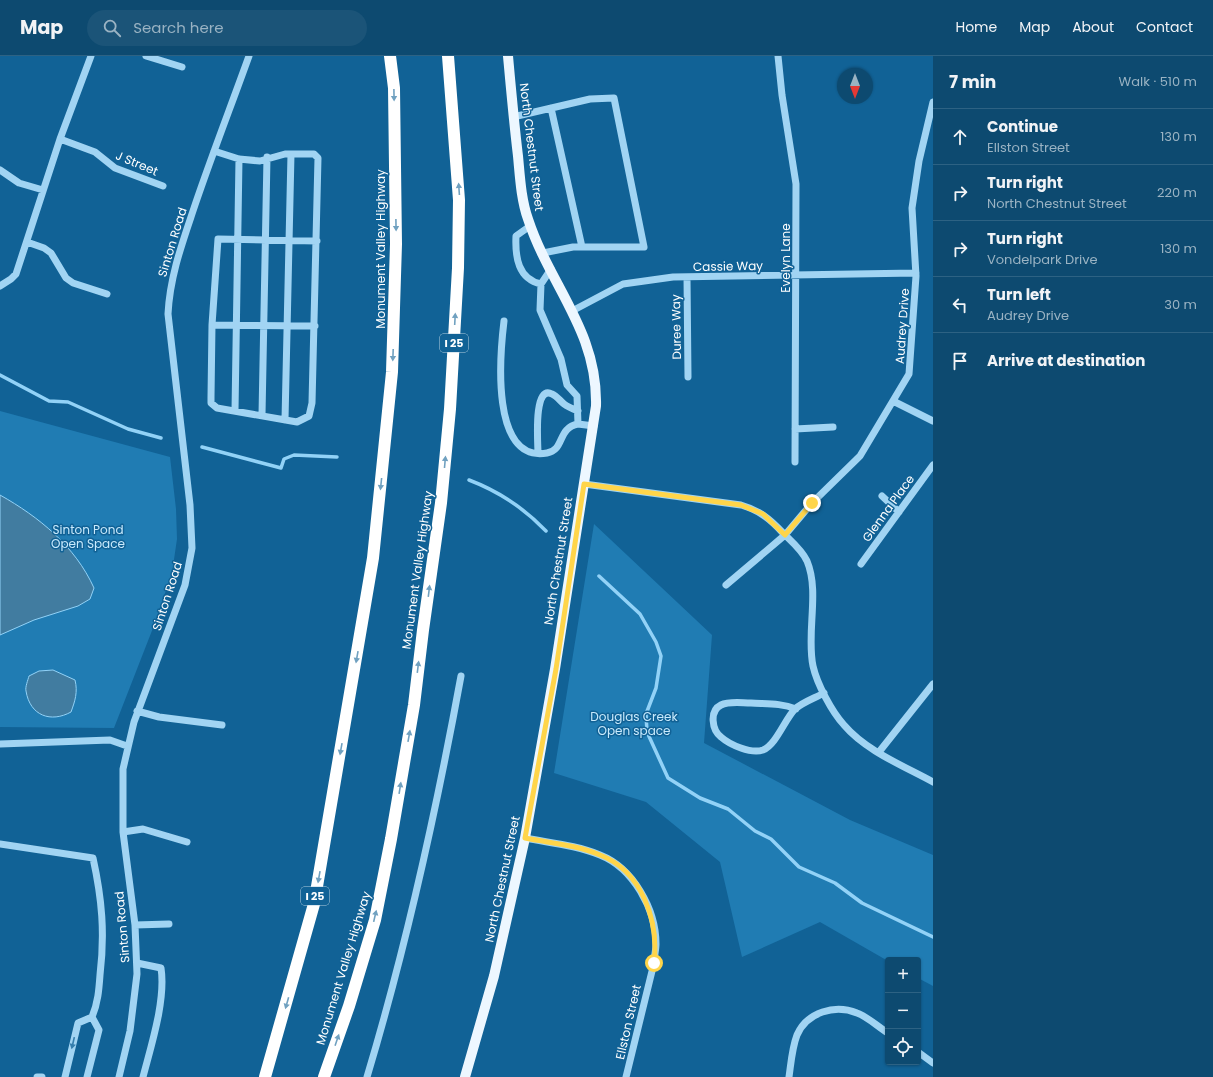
<!DOCTYPE html>
<html lang="en">
<head>
<meta charset="utf-8">
<style>
	body { margin:0; font-family:Poppins,sans-serif; background:#1b5478; color:#f1f3f6 }
	.controls { position:absolute; right:12px; bottom:12px; display:grid; overflow:hidden; border-radius:4px; box-shadow:0 1px 3px #0004 }
	.controls button { width:36px; height:36px; display:grid; place-items:center; padding:0; border:0; border-bottom:1px solid #2d6283; background:#0d4a70; color:#f1f3f6; font:20px sans-serif }
	.compass { position:absolute; left:837px; top:12px; width:36px; height:36px; border-radius:50%; background:#0d4a70; box-shadow:0 1px 3px #0004; rotate:180deg }
	.stop { position:absolute; width:12px; height:12px; margin:-9px; border:3px solid #ffd54a; border-radius:50%; background:#fff }
	.stop.end { background:#ffd54a; border-color:#fff; box-shadow:0 1px 4px #0008 }
	.list { margin:0; padding:0; list-style:none }
	h2 { display:flex; justify-content:space-between; align-items:center; height:52px; margin:0; padding:0 16px; font-size:17px }
	h2 small { font-size:13px; font-weight:400; color:#9ab3c3 }
	.list li { display:grid; grid-template-columns:26px 1fr auto; gap:12px; align-items:center; box-sizing:border-box; height:56px; padding:0 16px; border-top:1px solid #2d6283 }
	.list b { display:block; font-size:15px; white-space:nowrap }
	.list p { margin:0; font-size:13px; white-space:nowrap; color:#9ab3c3 }
	.list em { font-size:13px; font-style:normal; color:#9ab3c3 }
	.icon { flex:none; width:22px; height:22px; fill:none; stroke:currentColor; stroke-width:2; stroke-linecap:round; stroke-linejoin:round }
	.map { position:relative; flex:none; width:933px; height:1021px; overflow:hidden }
	header { display:flex; align-items:center; gap:24px; box-sizing:border-box; height:56px; padding:0 20px; background:#0d4a70; border-bottom:1px solid #2d6283 }
	header strong { font-size:19px }
	nav { display:flex; gap:22px; margin-inline-start:auto; font-size:14px }
	.search { width:280px; height:36px; background:#1b5478; display:flex; align-items:center; gap:10px; box-sizing:border-box; padding:0 14px; border-radius:22px; color:#9ab3c3; font-size:15px }
	main { display:flex }
	aside { flex:1; background:#0d4a70 }
	.map>svg:first-child { display:block }
	.green { fill:#207cb3 }
	.water { fill:#417ca0; stroke:#92d2f7 }
	.lines { fill:none; stroke-linecap:round; stroke-linejoin:round }
	.stream { stroke:#92d2f7; stroke-width:3.5 }
	.minor { stroke:#a1d4f3; stroke-width:7 }
	.major { stroke:#edf7ff; stroke-width:10 }
	.highway { stroke:#fff; stroke-width:12 }
	.oneway { fill:#70a1c0 }
	.oneway2 { fill:#357ead }
	.route { stroke:#ffd54a; stroke-width:5 }
	.labels { text-anchor:middle; dominant-baseline:central; stroke-width:3; stroke-linejoin:round; paint-order:stroke }
	.shield { fill:#116296; stroke:#b8d0e0; stroke-width:1 }
	.shield-label { font-size:11px; font-weight:bold; fill:#fff }
	.street-label { font-size:12px; fill:#fff; stroke:#116296 }
	.park-label { font-size:12px; fill:#c8eafd; stroke:#116296 }
</style>
</head>
<body>
<header>
<strong>Map</strong>
<div class="search"><svg class="icon" aria-label="search" viewBox="0 0 24 24"><circle cx="10" cy="10" r="6"/><path d="M15 15l6 6"/></svg>Search here</div>
<nav><a>Home</a><a>Map</a><a>About</a><a>Contact</a></nav>
</header>
<main>
<div class="map">
<svg width="933" height="1021" viewBox="0 0 933 1021">
	<rect width="100%" height="100%" fill="#116296"/>
	<!-- green -->
	<path class="green" d="M 0,355 L 170,401 L 176,453 L 177,483 L 172,517 L 153,572 L 114,672 L 0,671 Z
		M 594,468 L 712,579 L 704,687 L 850,764 L 933,799 L 933,930 L 918,922 L 918,904 L 888,905 L 820,866 L 742,901 L 720,806 L 646,746 L 554,717 Z"/>
	<!-- water -->
	<path class="water" d="M 0,439 C 39,461 75,490 94,532 L 90,543 L 78,550 L 34,564 L 0,579 Z
		M 53,614 L 75,624 C 78,636 75,645 71,656 C 51,667 30,660 26,635 C 25,631 28,624 29,620 L 39,615 Z"/>
	<g class="lines">
		<!-- stream -->
		<path class="stream" d="M 0,319 L 49,345 L 68,346 L 128,373 L 161,382
			M 202,391 L 281,412 L 284,403 L 294,399 L 337,401
			M 469,424 C 498,435 524,452 546,475
			M 599,520 L 640,558 L 656,586 L 661,600 L 656,632 L 646,658 L 647,676 L 668,722 L 700,742 L 728,753 L 755,775 L 771,783 L 799,811 L 835,827 L 862,847 L 933,881"/>
		<!-- minor -->
		<path class="minor" d="M 146,0 L 182,11
			M 778,0 L 782,39 L 796,128 L 795,406
			M 551,52 L 582,191
			M 513,61 L 590,43 L 614,42 L 644,191 L 573,191 L 543,197
			M 60,83 L 95,96 L 115,112 L 163,130
			M 214,95 L 239,103 L 260,105 L 285,98 L 314,98 L 318,102 L 312,347 L 309,360 L 297,366 L 217,352 L 211,347 L 211,341 L 212,269 L 218,183 L 317,185
			M 0,114 L 19,127 L 43,134
			M 530,170 L 516,180 C 515,201 518,223 541,228
			M 27,186 L 44,192 L 51,197 L 66,222 L 73,227 L 107,238
			M 551,213 L 541,228 L 540,254 L 561,303 L 567,329 L 577,340 L 578,368 L 594,370
			M 687,221 L 688,321
			M 0,230 L 11,223 L 16,218 L 60,83 L 91,0
			M 572,255 L 623,228 L 673,221 L 916,217
			M 504,265 C 500,298 490,407 547,397 C 565,394 557,372 578,368
			M 212,269 L 315,270
			M 893,345 L 933,365
			M 235,355 L 239,103
			M 262,359 L 267,101
			M 285,364 L 291,98
			M 795,373 L 833,371
			M 538,397 C 538,388 533,328 552,338 C 557,340 560,345 564,348 C 568,351 573,353 578,355
			M 584,428 L 741,449 C 759,454 770,463 783,477 C 791,485 802,494 807,505 C 820,536 806,577 813,610 C 817,628 832,656 844,669 C 866,695 904,710 933,726
			M 882,440 L 899,456
			M 861,508 L 933,409
			M 726,529 L 785,479 L 812,447 L 860,400 L 909,318 L 916,220 L 912,152 L 919,105 L 933,46
			M 796,653 C 781,647 767,648 751,647 C 741,647 729,645 721,649 C 709,655 712,674 721,681 C 730,689 751,698 763,694 C 776,689 785,663 795,653 C 803,646 815,642 824,637
			M 137,655 L 159,661 L 222,669
			M 0,688 L 110,684 L 127,690
			M 879,696 L 933,628
			M 123,776 L 143,773 L 187,786
			M 525,782 C 550,787 576,789 600,799 C 633,812 656,853 656,888 C 656,894 654,901 654,907 L 626,1021
			M 0,788 L 93,802 C 102,843 105,877 100,919 C 99,933 98,947 92,961 L 78,967 L 65,1021
			M 135,869 L 169,868
			M 137,907 L 161,912 C 166,944 151,990 143,1021
			M 918,996 L 933,1007
			M 37,1021 L 42,1021
			M 87,1021 L 99,974 L 92,961
			M 119,1021 L 130,975 L 137,918 L 135,869 L 123,776 L 123,713 L 134,666 L 185,529 L 192,492 L 190,449 L 168,258 C 170,219 183,185 195,149 C 212,99 231,50 249,0
			M 367,1021 C 407,888 436,756 461,620
			M 789,1021 C 791,1007 792,992 797,979 C 807,956 835,948 857,957 C 868,961 878,971 888,977"/>
		<!-- major -->
		<path class="major" d="M 465,1021 L 494,920 L 525,782 L 555,613 L 596,350 C 598,275 550,230 528,163 C 521,143 520,121 518,100 C 514,67 511,33 508,0"/>
		<!-- highway -->
		<path class="highway" d="M 265,1021 L 314,848 L 373,502 L 392,316 L 396,188 L 394,32 L 390,0
			M 324,1021 L 349,950 L 375,864 L 391,783 L 414,649 L 423,574 L 441,447 L 450,353 L 458,212 L 459,144 L 448,0"/>
	</g>
	<!-- one-way arrows -->
	<defs><path id="oneway-solid" d="M-6-.8H1V-3.2L6.5 0L1 3.2V.8H-6Z"/></defs>
	<g class="oneway">
		<use href="#oneway-solid" transform="translate(394 39) rotate(89)"/>
		<use href="#oneway-solid" transform="translate(459 133) rotate(-94)"/>
		<use href="#oneway-solid" transform="translate(396 169) rotate(89)"/>
		<use href="#oneway-solid" transform="translate(455 263) rotate(-87)"/>
		<use href="#oneway-solid" transform="translate(393 299) rotate(92)"/>
		<use href="#oneway-solid" transform="translate(445 406) rotate(-85)"/>
		<use href="#oneway-solid" transform="translate(381 428) rotate(96)"/>
		<use href="#oneway-solid" transform="translate(429 535) rotate(-83)"/>
		<use href="#oneway-solid" transform="translate(357 601) rotate(100)"/>
		<use href="#oneway-solid" transform="translate(418 611) rotate(-83)"/>
		<use href="#oneway-solid" transform="translate(409 680) rotate(-80)"/>
		<use href="#oneway-solid" transform="translate(341 693) rotate(100)"/>
		<use href="#oneway-solid" transform="translate(400 732) rotate(-81)"/>
		<use href="#oneway-solid" transform="translate(319 821) rotate(100)"/>
		<use href="#oneway-solid" transform="translate(375 860) rotate(-77)"/>
		<use href="#oneway-solid" transform="translate(287 947) rotate(106)"/>
		<use href="#oneway-solid" transform="translate(337 984) rotate(-71)"/>
	</g>
	<use class="oneway2" href="#oneway-solid" transform="translate(73 987) rotate(103)"/>
	<g class="lines">
		<!-- route -->
		<path class="route" d="M 654,907 C 659,865 642,815 600,799 C 577,789 550,787 525,782 L 556,613 L 584,428 L 741,449 L 763,458 L 785,479 L 812,447"/>
	</g>
	<g class="labels">
		<!-- shield labels -->
		<g class="shield">
			<rect x="440" y="278" width="28" height="18" rx="3"/>
			<rect x="301" y="831" width="28" height="18" rx="3"/>
		</g>
		<g class="shield-label">
			<text x="454" y="287">I 25</text>
			<text x="315" y="840">I 25</text>
		</g>
		<!-- street labels -->
		<g class="street-label">
			<text transform="translate(532 91) rotate(83)">North Chestnut Street</text>
			<text transform="translate(137 107) rotate(23)">J Street</text>
			<text transform="translate(172 186) rotate(-73)">Sinton Road</text>
			<text transform="translate(380 193) rotate(-90)">Monument Valley Highway</text>
			<text transform="translate(785 202) rotate(-90)">Evelyn Lane</text>
			<text transform="translate(728 210) rotate(-1)">Cassie Way</text>
			<text transform="translate(902 270) rotate(-86)">Audrey Drive</text>
			<text transform="translate(676 271) rotate(-91)">Duree Way</text>
			<text transform="translate(888 452) rotate(-54)">Glenna Place</text>
			<text transform="translate(558 505) rotate(-81)">North Chestnut Street</text>
			<text transform="translate(417 514) rotate(-82)">Monument Valley Highway</text>
			<text transform="translate(167 540) rotate(-72)">Sinton Road</text>
			<text transform="translate(502 823) rotate(-78)">North Chestnut Street</text>
			<text transform="translate(122 871) rotate(-95)">Sinton Road</text>
			<text transform="translate(343 912) rotate(-73)">Monument Valley Highway</text>
			<text transform="translate(628 966) rotate(-77)">Ellston Street</text>
		</g>
		<!-- park labels -->
		<g class="park-label">
			<text x="88" y="473">Sinton Pond<tspan x="88" dy="14">Open Space</tspan></text>
			<text x="634" y="660">Douglas Creek<tspan x="634" dy="14">Open space</tspan></text>
		</g>
	</g>
</svg>
<div class="controls">
<button>+</button>
<button>−</button>
<button><svg class="icon" aria-label="locate" viewBox="0 0 24 24"><circle cx="12" cy="12" r="6"/><path d="M12 2v4M12 18v4M2 12h4M18 12h4"/></svg></button>
</div>
<svg class="compass" viewBox="-18 -18 36 36"><path d="M0-13l5 13h-10z" fill="#e53935"/><path d="M0 13l5-13h-10z" fill="#9ab3c3"/></svg>
<div class="stop" style="left:654px;top:907px"></div>
<div class="stop end" style="left:812px;top:447px"></div>
</div>
<aside>
<h2>7 min<small>Walk · 510 m</small></h2>
<ul class="list">
<li><svg class="icon" aria-label="ahead" viewBox="0 0 24 24"><path d="M12 20V5M6 11l6-6 6 6"/></svg><div><b>Continue</b><p>Ellston Street</p></div><em>130 m</em></li>
<li><svg class="icon" aria-label="right" viewBox="0 0 24 24"><path d="M7 20v-9h11M14 6l5 5-5 5"/></svg><div><b>Turn right</b><p>North Chestnut Street</p></div><em>220 m</em></li>
<li><svg class="icon" aria-label="right" viewBox="0 0 24 24"><path d="M7 20v-9h11M14 6l5 5-5 5"/></svg><div><b>Turn right</b><p>Vondelpark Drive</p></div><em>130 m</em></li>
<li><svg class="icon" aria-label="left" viewBox="0 0 24 24"><path d="M17 20v-9H6M10 6l-5 5 5 5"/></svg><div><b>Turn left</b><p>Audrey Drive</p></div><em>30 m</em></li>
<li><svg class="icon" aria-label="arrive" viewBox="0 0 24 24"><path d="M6 21V4h12l-3 4 3 4H6"/></svg><div><b>Arrive at destination</b></div></li>
</ul>
</aside>
</main>
</body>
</html>
